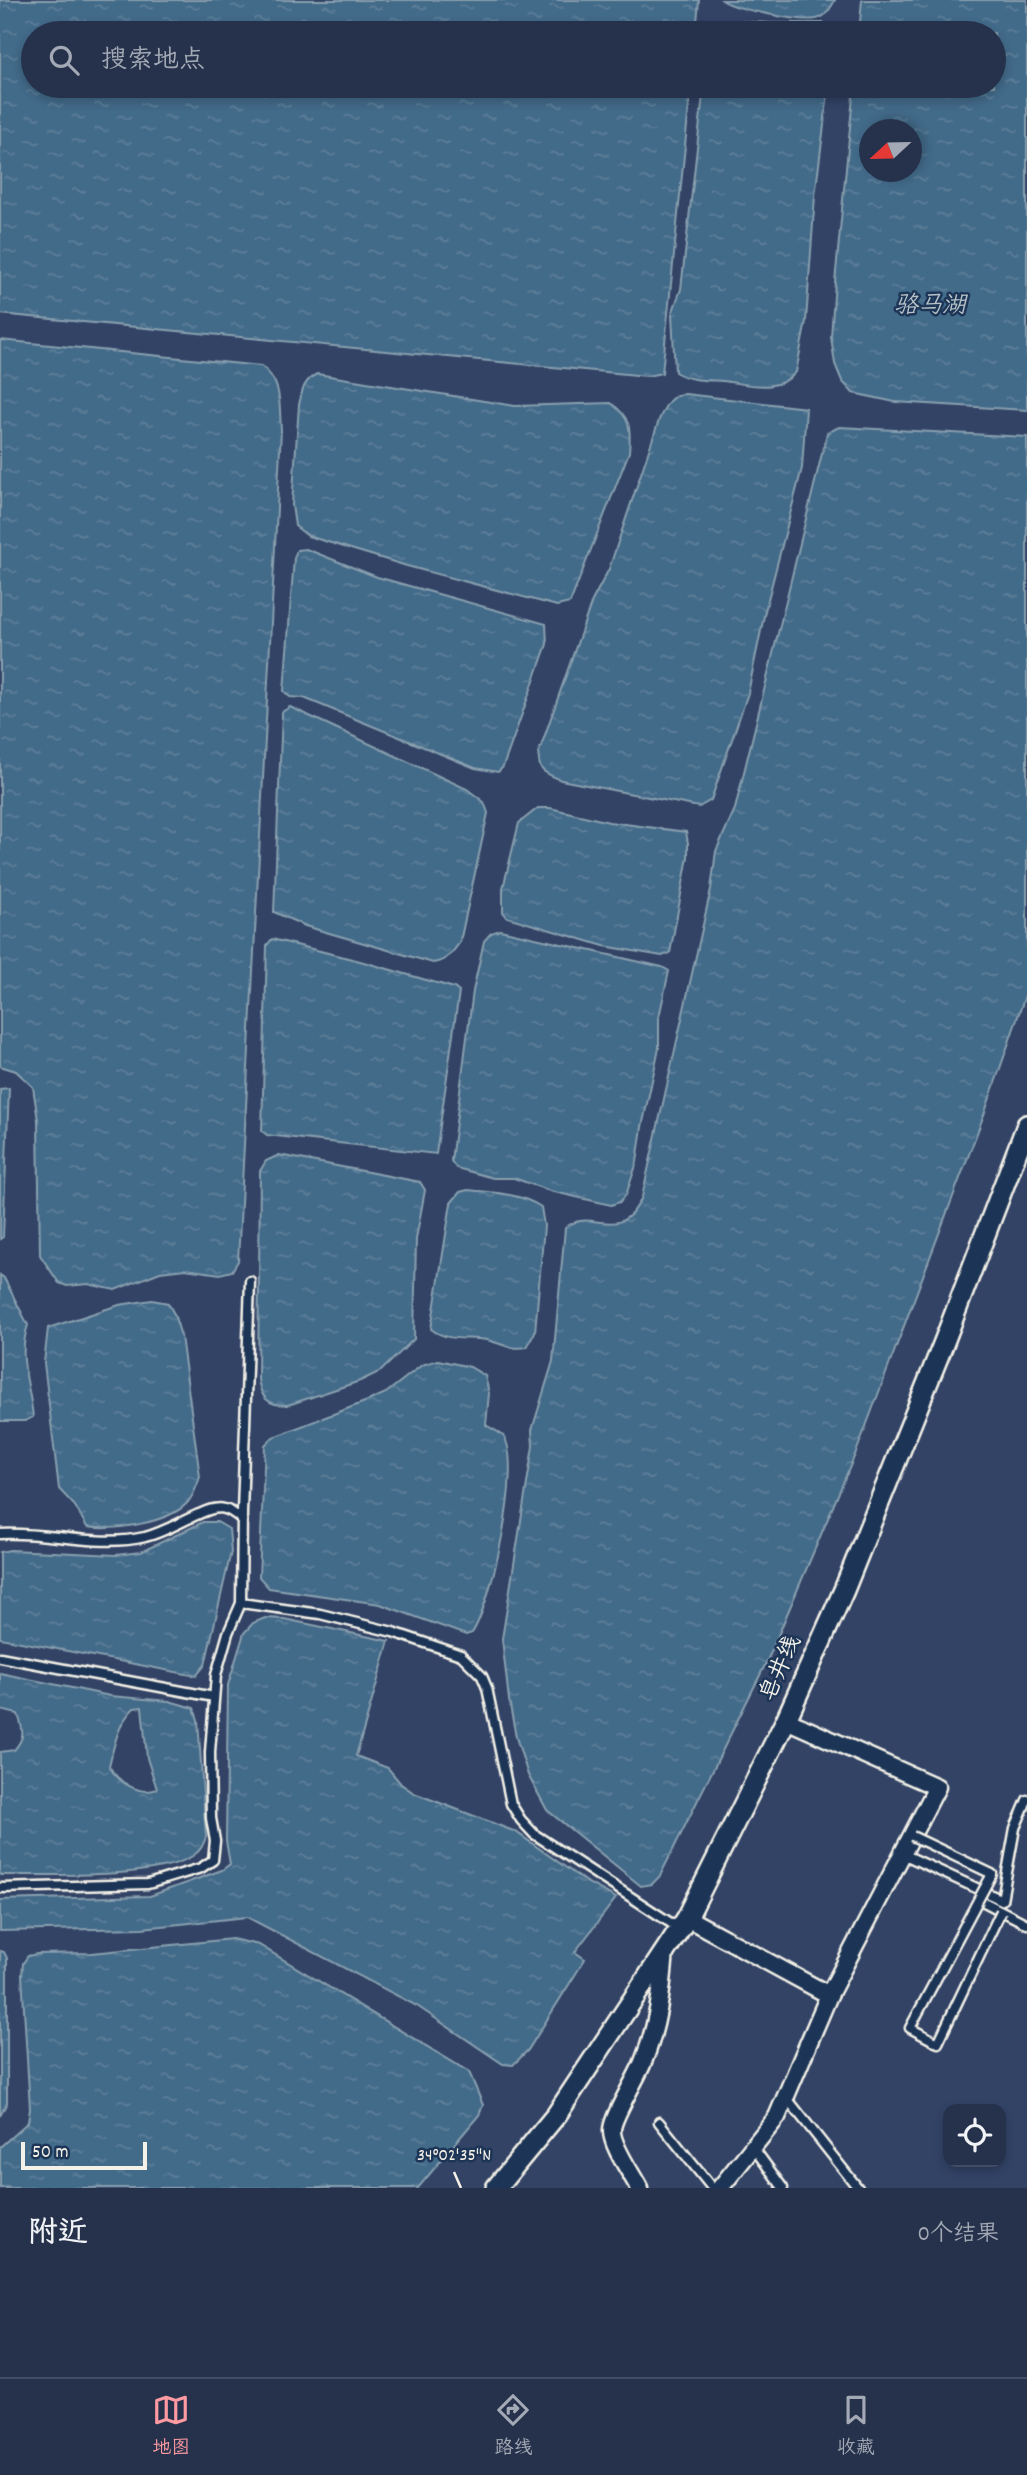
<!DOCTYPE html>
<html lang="zh">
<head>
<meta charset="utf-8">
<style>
	body { margin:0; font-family:Dekko,"LXGW WenKai TC",sans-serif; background:#2e3a53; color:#f1f3f6 }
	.controls { position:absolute; right:21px; bottom:21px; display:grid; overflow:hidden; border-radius:14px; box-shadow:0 4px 10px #0003 }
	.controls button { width:63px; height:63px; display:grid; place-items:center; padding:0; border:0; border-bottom:2px solid #424d64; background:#26324c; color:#f1f3f6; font:35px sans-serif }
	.compass { position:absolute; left:859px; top:119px; width:63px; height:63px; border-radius:50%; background:#26324c; box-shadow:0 4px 10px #0003; rotate:248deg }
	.scale { position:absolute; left:21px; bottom:18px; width:126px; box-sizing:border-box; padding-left:7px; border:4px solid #f4f1e8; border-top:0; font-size:19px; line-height:24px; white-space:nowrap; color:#f4f1e8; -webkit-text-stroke:5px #1d3557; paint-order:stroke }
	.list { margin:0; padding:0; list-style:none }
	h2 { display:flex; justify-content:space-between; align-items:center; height:91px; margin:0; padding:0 28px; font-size:30px }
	h2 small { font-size:23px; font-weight:400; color:#a4aab5 }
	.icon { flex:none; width:38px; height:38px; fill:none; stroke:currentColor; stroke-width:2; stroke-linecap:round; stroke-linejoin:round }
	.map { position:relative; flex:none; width:1027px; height:2188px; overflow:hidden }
	.search { position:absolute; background:#26324c; box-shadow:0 4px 10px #0003; left:21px; right:21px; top:21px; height:77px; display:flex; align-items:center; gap:18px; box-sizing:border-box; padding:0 24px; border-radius:38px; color:#a4aab5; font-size:26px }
	.sheet { height:189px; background:#26324c }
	nav { display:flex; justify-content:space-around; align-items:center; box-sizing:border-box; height:98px; border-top:2px solid #424d64; background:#26324c; font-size:19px; color:#a4aab5 }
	nav a { display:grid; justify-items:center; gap:4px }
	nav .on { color:#ff9aa2 }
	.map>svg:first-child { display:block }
	.water { fill:url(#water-ripples); stroke:#89a0af; stroke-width:2; fill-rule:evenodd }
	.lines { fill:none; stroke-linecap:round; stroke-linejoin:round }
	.service-casing { stroke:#f4f1e8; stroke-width:13 }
	.minor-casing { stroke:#f4f1e8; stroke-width:21 }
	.tertiary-casing { stroke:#f4f1e8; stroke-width:24 }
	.service { stroke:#1d3557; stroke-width:8 }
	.minor { stroke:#1d3557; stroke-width:16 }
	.tertiary { stroke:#1d3557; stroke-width:19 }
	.service-bridge-casing { stroke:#f4f1e8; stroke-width:13; stroke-linecap:butt }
	.service-bridge { stroke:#1d3557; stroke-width:8 }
	.ticks { fill:none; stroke:#f4f1e8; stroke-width:2.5 }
	.labels { text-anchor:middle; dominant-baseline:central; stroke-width:5; stroke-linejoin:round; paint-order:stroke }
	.street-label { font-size:23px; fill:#f4f1e8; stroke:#1d3557 }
	.water-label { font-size:24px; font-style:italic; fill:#b6c2c7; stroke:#1d3557 }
	.ticks-label { font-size:18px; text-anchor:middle; fill:#f4f1e8; stroke:#1d3557; stroke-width:5; stroke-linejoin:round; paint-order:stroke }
</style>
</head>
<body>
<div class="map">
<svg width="1027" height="2188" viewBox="0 0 1027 2188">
	<defs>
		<pattern id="water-ripples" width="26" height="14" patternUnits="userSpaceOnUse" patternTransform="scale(1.75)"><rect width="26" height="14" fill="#426a89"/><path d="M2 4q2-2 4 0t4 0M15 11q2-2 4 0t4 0" fill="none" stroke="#5e809a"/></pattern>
	</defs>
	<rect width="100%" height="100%" fill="#324366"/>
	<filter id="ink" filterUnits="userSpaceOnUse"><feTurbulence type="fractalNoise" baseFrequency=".0143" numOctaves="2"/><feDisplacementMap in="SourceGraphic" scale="14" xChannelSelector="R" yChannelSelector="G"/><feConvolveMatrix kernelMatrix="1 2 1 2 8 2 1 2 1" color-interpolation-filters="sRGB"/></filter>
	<g filter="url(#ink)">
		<!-- water -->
		<path class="water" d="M 0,0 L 699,0 L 696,33 L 33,33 L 33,86 L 691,86 L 662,373 L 647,376 L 0,314 Z
			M 722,0 L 835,0 C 830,9 826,17 816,19 C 800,22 734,9 722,0 Z
			M 862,0 L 1027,0 L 1027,410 L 895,402 L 853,393 L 842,381 L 835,364 L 831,337 L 835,282 L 854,86 L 994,86 L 994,33 L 859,33 ZM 870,130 L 912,130 L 912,172 L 870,172 Z
			M 735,21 L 770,23 L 824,23 L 829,27 L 831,33 L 710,33 L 712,26 L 721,22 Z
			M 704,86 L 829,86 L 815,196 L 806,321 L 796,372 C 778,394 747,384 723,381 C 706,380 690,381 675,372 L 672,314 L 681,289 Z
			M 0,340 L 261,366 C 283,382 279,404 281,430 L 238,1261 L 232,1271 L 220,1274 L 185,1269 L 160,1272 L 115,1290 L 88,1284 L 67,1286 L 59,1283 L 40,1255 L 38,1120 L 33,1087 L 16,1071 L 0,1066 Z
			M 317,374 L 515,406 L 611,403 C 631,418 631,428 629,452 L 570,603 L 557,606 L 407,566 L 308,536 L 295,526 L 292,505 L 299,405 C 302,391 303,381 317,374 Z
			M 685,394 L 806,408 L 802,468 L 765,611 L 748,693 L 711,800 L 699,807 L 561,780 C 545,773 537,772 539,752 L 592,601 L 609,569 L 659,420 C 665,406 669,395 685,394 Z
			M 839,427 L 1027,437 L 1027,990 L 985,1112 L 857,1450 L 768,1659 L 660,1876 L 652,1884 L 641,1886 L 547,1810 L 528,1775 L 516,1737 L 509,1700 L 502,1639 L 533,1446 L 532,1430 L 553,1361 L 565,1228 C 592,1205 619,1247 642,1197 L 711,889 L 716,851 L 735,809 L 827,433 Z
			M 306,549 L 377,577 L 546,624 L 547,644 L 503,767 L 498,772 L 475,768 L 304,698 L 290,697 L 284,691 L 294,558 L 297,550 Z
			M 290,707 L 467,789 L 484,802 L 488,813 L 460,942 C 453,952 447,961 433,963 L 305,926 L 274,912 L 282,712 Z
			M 538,808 L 550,808 L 609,822 L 686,832 L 688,843 L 688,857 L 670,953 L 662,956 L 604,946 L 507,917 L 503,912 L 503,888 L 519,823 Z
			M 500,930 L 662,967 L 669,971 L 659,1017 L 659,1048 L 642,1127 L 637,1162 L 626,1195 L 620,1202 L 611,1205 L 550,1191 L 514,1178 L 493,1178 L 456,1168 L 451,1161 L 473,991 L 484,941 L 491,933 Z
			M 272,939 L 360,961 L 454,988 L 459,992 L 436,1154 L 267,1135 L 262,1131 L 267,945 Z
			M 9,1088 L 3,1237 L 0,1239 L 0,1089 Z
			M 279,1155 L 420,1182 L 425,1190 L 416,1239 L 414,1339 L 381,1371 L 360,1381 L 288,1405 C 268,1406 261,1398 258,1379 L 260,1171 L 266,1161 Z
			M 468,1190 C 494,1193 519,1193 541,1207 L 544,1226 L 535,1332 L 527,1347 C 512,1350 502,1344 487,1340 C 468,1336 449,1343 431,1329 L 451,1203 L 460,1192 Z
			M 0,1275 L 4,1278 L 28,1325 C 17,1358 30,1384 33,1417 L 25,1421 L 0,1421 Z
			M 152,1300 L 168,1303 L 174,1314 L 181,1336 L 200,1477 C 197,1486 194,1495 188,1502 C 170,1523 113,1531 87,1527 L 75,1506 L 59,1489 L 44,1363 L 48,1328 L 119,1305 Z
			M 438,1360 L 470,1367 L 485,1376 L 489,1393 L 486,1425 C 491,1429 499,1431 504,1437 C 523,1466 491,1605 472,1633 L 466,1635 L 380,1604 L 269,1588 L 259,1577 L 265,1445 L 273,1437 L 370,1400 L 386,1393 L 422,1365 Z
			M 203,1522 L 217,1522 L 229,1529 L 231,1552 L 205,1665 L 196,1676 L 0,1638 L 0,1552 L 10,1550 L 116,1555 L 141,1552 Z
			M 265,1618 L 284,1619 L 389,1641 L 356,1756 L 388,1768 L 401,1784 L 414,1793 L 516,1832 L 586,1882 L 616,1898 L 575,1952 L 585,1959 L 528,2050 L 513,2065 L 503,2064 L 417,2006 L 247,1917 L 142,1928 L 0,1931 L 0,1900 L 150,1896 L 222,1870 L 230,1864 L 226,1841 L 228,1685 L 244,1633 L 253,1623 Z
			M 0,1673 L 110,1696 L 169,1701 L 194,1708 L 198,1720 L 206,1837 C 203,1845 201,1850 194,1855 C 158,1880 47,1874 0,1875 L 0,1752 L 14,1750 C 26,1737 23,1730 18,1714 L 0,1710 ZM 134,1708 L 142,1707 L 147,1758 L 157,1789 C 139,1796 118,1782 109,1766 C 114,1745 118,1723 134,1708 Z
			M 232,1939 L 259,1945 L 469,2072 L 483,2105 L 479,2115 L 418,2188 L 0,2188 L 0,2147 L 28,2122 L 30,2109 L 22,1975 L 23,1963 L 28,1956 L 37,1954 L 92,1953 Z
			M 0,1951 L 4,1952 L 7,1958 L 7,2103 L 0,2116 Z"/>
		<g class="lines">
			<!-- service casing -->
			<g class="service-casing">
				<path id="service" d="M 0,1534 C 48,1531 97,1548 145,1537 C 164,1532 180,1522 199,1514 C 218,1505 227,1506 242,1520
					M 241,1603 L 320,1614 L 393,1632 L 461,1655 L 482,1676 L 487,1688 L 511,1804 L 521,1820 L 534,1834 L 680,1929
					M 0,1657 L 214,1697
					M 903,1854 L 1002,1900 L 1015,1828 L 1027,1800
					M 0,1888 L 148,1884 L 201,1868 L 213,1860 L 215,1841 L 211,1818 L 210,1752 L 216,1675 L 228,1633 L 241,1603 L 242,1512 L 250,1281
					M 984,1902 L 1027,1924
					M 786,2097 L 858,2188
					M 659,2122 L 712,2188
					M 753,2147 L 783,2188"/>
			</g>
			<!-- minor casing -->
			<g class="minor-casing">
				<path id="minor" d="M 687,1918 L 829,1995
					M 639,2188 C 632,2174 611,2145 612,2130 C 612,2117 637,2078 643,2062 C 658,2026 662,1990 665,1951
					M 720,2188 L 777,2117 L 829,1995 L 937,1787 L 786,1720"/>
			</g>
			<!-- tertiary casing -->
			<g class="tertiary-casing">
				<path id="tertiary" d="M 496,2188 L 557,2114 L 687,1918 L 786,1720 L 844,1590 L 944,1342 L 1027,1125"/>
			</g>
			<!-- service -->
			<use href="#service" class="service"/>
			<!-- minor -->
			<use href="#minor" class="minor"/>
			<!-- tertiary -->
			<use href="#tertiary" class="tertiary"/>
			<!-- service-bridge casing -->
			<g class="service-bridge-casing">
				<path id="service-bridge" d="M 912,1836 L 992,1874 L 910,2028 L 938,2043 L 1001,1911"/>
			</g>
			<!-- service-bridge -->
			<use href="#service-bridge" class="service-bridge"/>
		</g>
	</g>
	<!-- ticks -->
	<path class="ticks" d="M 454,2172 L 461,2188"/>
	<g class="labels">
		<!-- street labels -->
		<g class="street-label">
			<text transform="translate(782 1669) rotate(-66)">皂井线</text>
		</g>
		<!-- water labels -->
		<g class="water-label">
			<text x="930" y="307">骆马湖</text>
		</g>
	</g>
	<g class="ticks-label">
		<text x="454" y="2160">34°02'35"N</text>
	</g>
</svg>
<div class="controls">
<button><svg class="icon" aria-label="locate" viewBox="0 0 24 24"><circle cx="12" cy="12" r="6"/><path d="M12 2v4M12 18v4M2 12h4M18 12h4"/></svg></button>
</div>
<svg class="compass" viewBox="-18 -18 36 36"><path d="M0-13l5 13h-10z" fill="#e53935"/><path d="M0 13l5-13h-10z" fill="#a4aab5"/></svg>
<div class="scale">50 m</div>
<div class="search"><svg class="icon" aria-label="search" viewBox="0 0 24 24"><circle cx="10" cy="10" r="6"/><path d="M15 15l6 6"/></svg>搜索地点</div>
</div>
<section class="sheet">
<h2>附近<small>0个结果</small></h2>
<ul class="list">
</ul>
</section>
<nav>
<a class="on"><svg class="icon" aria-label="map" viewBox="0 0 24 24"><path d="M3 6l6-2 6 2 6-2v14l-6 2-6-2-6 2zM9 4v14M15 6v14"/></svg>地图</a>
<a><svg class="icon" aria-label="directions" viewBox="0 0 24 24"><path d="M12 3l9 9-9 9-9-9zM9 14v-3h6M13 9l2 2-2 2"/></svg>路线</a>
<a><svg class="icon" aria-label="saved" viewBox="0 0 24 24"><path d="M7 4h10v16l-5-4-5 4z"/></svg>收藏</a>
</nav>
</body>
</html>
